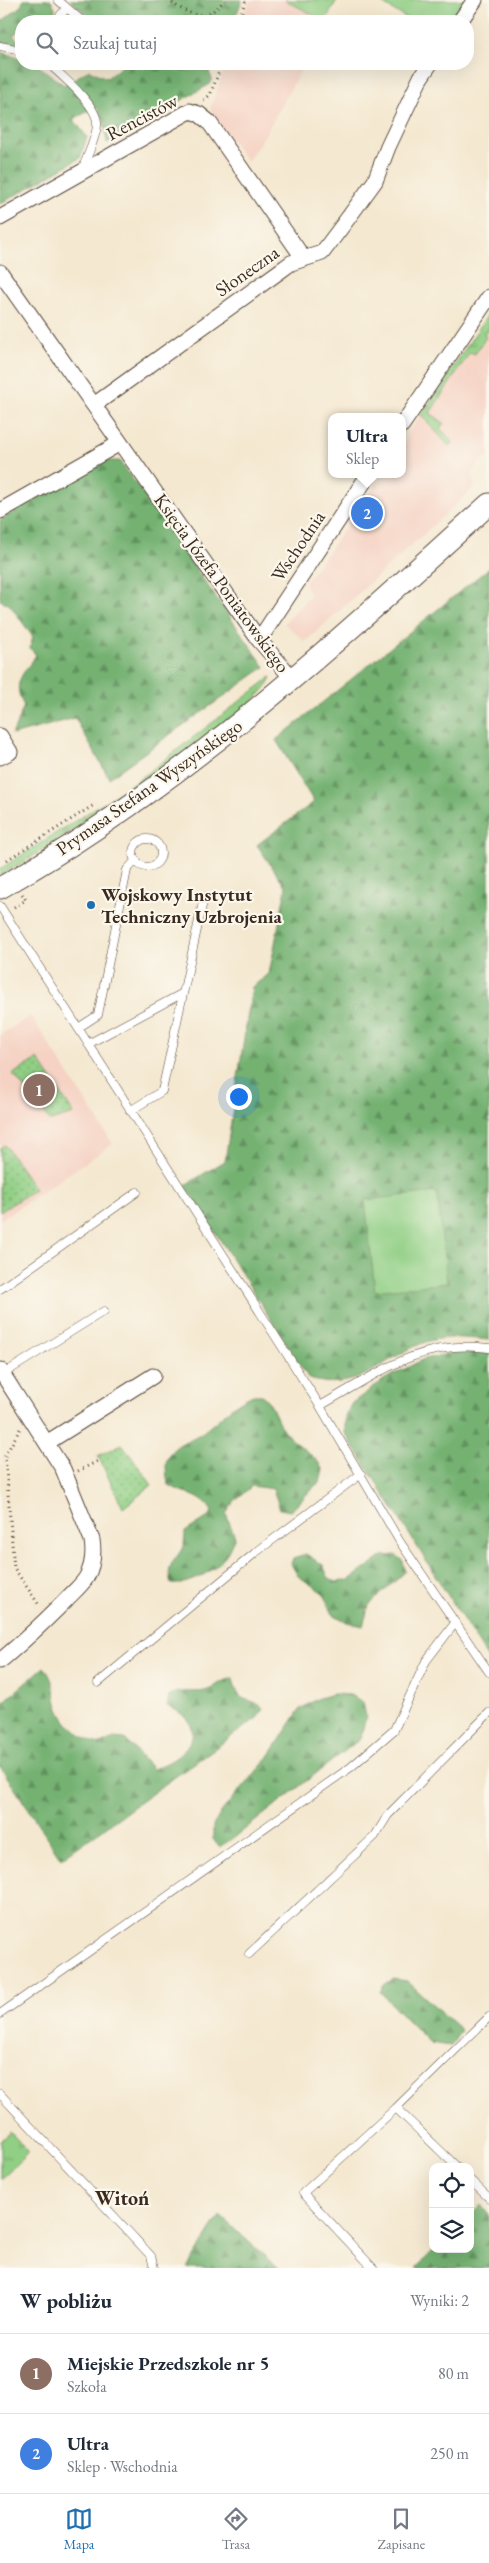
<!DOCTYPE html>
<html lang="pl">
<head>
<meta charset="utf-8">
<style>
	body { margin:0; font-family:"EB Garamond",serif; background:#f2f2f3; color:#1f2937 }
	.controls { position:absolute; right:15px; bottom:15px; display:grid; overflow:hidden; border-radius:10px; box-shadow:0 5px 20px #0002 }
	.controls button { width:45px; height:45px; display:grid; place-items:center; padding:0; border:0; border-bottom:1px solid #e0e1e3; background:#fff; color:#1f2937; font:25px sans-serif }
	.you { position:absolute; left:238px; top:1096px; width:18px; height:18px; margin:-12px; border:4px solid #fff; border-radius:50%; background:#1a73e8; box-shadow:0 0 0 8px #1a73e833 }
	.badge { display:grid; place-items:center; width:32px; height:32px; border-radius:50%; background:#1f6fb2; color:#fff; font-size:16px; font-weight:700 }
	.pin { position:absolute; translate:-50% -50%; border:2px solid #fff; box-shadow:0 1px 5px #0006 }
	.popup { position:absolute; left:328px; top:413px; width:78px; height:65px; box-sizing:border-box; display:grid; place-content:center; border-radius:10px; background:#fff; filter:drop-shadow(0 1px 4px #0005); font-size:16px; white-space:nowrap; color:#747a83 }
	.popup b { font-size:19px; color:#1f2937 }
	.popup::after { content:''; position:absolute; left:50%; top:100%; margin-left:-10px; border:10px solid transparent; border-top-color:#fff }
	.list { margin:0; padding:0; list-style:none }
	h2 { display:flex; justify-content:space-between; align-items:center; height:65px; margin:0; padding:0 20px; font-size:21px }
	h2 small { font-size:16px; font-weight:400; color:#747a83 }
	.list li { display:grid; grid-template-columns:32px 1fr auto; gap:15px; align-items:center; box-sizing:border-box; height:80px; padding:0 20px; border-top:1px solid #e0e1e3 }
	.list b { display:block; font-size:19px; white-space:nowrap }
	.list p { margin:0; font-size:16px; white-space:nowrap; color:#747a83 }
	.list em { font-size:16px; font-style:normal; color:#747a83 }
	.icon { flex:none; width:28px; height:28px; fill:none; stroke:currentColor; stroke-width:2; stroke-linecap:round; stroke-linejoin:round }
	.map { position:relative; flex:none; width:489px; height:2268px; overflow:hidden }
	.search { position:absolute; background:#fff; box-shadow:0 5px 20px #0002; left:15px; right:15px; top:15px; height:55px; display:flex; align-items:center; gap:12px; box-sizing:border-box; padding:0 18px; border-radius:20px; color:#747a83; font-size:19px }
	.sheet { height:225px; background:#fff }
	nav { display:flex; justify-content:space-around; align-items:center; box-sizing:border-box; height:70px; border-top:1px solid #e0e1e3; background:#fff; font-size:14px; color:#747a83 }
	nav a { display:grid; justify-items:center; gap:2px }
	nav .on { color:#1f6fb2 }
	.map>svg:first-child { display:block }
	.built { fill:#f5d2c3 }
	.grass { fill:url(#grass-tufts); stroke:#667c52 }
	.forest { fill:url(#forest-firs); stroke:#586e48 }
	.park { fill:url(#park-dots); stroke:#667c52 }
	.garden { fill:#91cf85; stroke:#667c52 }
	.lines { fill:none; stroke-linecap:round; stroke-linejoin:round }
	.service-casing { stroke:#574639; stroke-width:9 }
	.minor-casing { stroke:#574639; stroke-width:17 }
	.secondary-casing { stroke:#574639; stroke-width:23 }
	.path { stroke:#574639; stroke-width:3; stroke-dasharray:1 4; stroke-linecap:butt }
	.service { stroke:#fff; stroke-width:8 }
	.minor { stroke:#fff; stroke-width:15 }
	.secondary { stroke:#fff; stroke-width:21 }
	.poi-dot { fill:#1f6fb2; stroke:#fbf7ec; stroke-width:2 }
	.labels { text-anchor:middle; dominant-baseline:central; stroke-width:4.5; stroke-linejoin:round; paint-order:stroke }
	.street-label { font-size:19px; fill:#3b2a1e; stroke:#fbf7ec }
	.poi-label { font-size:19px; font-weight:bold; fill:#3b2a1e; stroke:#fbf7ec; text-anchor:start }
	.neighbourhood-label { font-size:20px; font-weight:bold; fill:#3b2a1e; stroke:#fbf7ec }
</style>
</head>
<body>
<div class="map">
<svg width="489" height="2268" viewBox="0 0 489 2268">
	<defs>
		<pattern id="grass-tufts" width="24" height="20" patternUnits="userSpaceOnUse" patternTransform="scale(1.25)"><rect width="24" height="20" fill="#91cf85"/><path d="M3 7l-1-3M5 7V3M7 7l1-3M15 17l-1-3M17 17v-4M19 17l1-3" fill="none" stroke="#78a86c"/></pattern>
		<pattern id="forest-firs" width="22" height="20" patternUnits="userSpaceOnUse" patternTransform="scale(1.25)"><rect width="22" height="20" fill="#74b272"/><path d="M5 1l3.5 6h-7zM16 11l3.5 6h-7z" fill="#60915d"/></pattern>
		<pattern id="park-dots" width="8" height="8" patternUnits="userSpaceOnUse" patternTransform="scale(1.25)"><rect width="8" height="8" fill="#91cf85"/><path d="M2 2h.1M6 6h.1" fill="none" stroke="#78a86c" stroke-width="1.8" stroke-linecap="round"/></pattern>
	</defs>
	<rect width="100%" height="100%" fill="#fbf7ec"/>
	<filter id="ink" filterUnits="userSpaceOnUse"><feTurbulence type="fractalNoise" baseFrequency=".02" numOctaves="2"/><feDisplacementMap in="SourceGraphic" scale="10" xChannelSelector="R" yChannelSelector="G"/><feConvolveMatrix kernelMatrix="1 2 1 2 8 2 1 2 1" color-interpolation-filters="sRGB"/></filter>
	<filter id="wash" filterUnits="userSpaceOnUse"><feTurbulence type="fractalNoise" baseFrequency=".0096" numOctaves="4" result="noise"/><feDisplacementMap in="SourceGraphic" scale="20" xChannelSelector="R" yChannelSelector="G"/><feGaussianBlur stdDeviation="1.12" result="paint"/><feColorMatrix in="noise" values="0 0 0 0 0 0 0 0 0 0 0 0 0 0 0 0 0 1.4 0 .05"/><feComposite in="paint" operator="in"/></filter>
	<g filter="url(#wash)">
		<rect width="100%" height="100%" fill="#f4e8d0"/>
		<!-- built -->
		<path class="built" d="M 250,0 L 285,0 L 325,21 L 242,21 Z
			M 226,64 L 304,64 L 266,133 L 247,162 L 210,110 Z
			M 489,313 L 489,459 L 485,458 L 473,470 L 474,488 L 305,642 L 284,623 L 310,596 L 305,583 L 384,474 L 402,474 L 402,450 L 408,434 Z
			M 31,1016 L 113,1144 L 0,1220 L 0,1035 Z"/>
		<!-- grass -->
		<path class="grass" d="M 489,313 L 489,330 L 484,336 L 486,337 L 475,354 L 470,352 L 430,413 L 444,423 L 440,428 L 453,442 L 449,446 L 421,415 Z
			M 271,677 C 266,696 229,719 213,730 C 144,783 74,832 0,876 L 0,869 L 136,782 Z
			M 10,2132 L 29,2152 L 0,2179 L 0,2141 Z"/>
		<!-- forest -->
		<path class="forest" d="M 23,0 L 51,0 L 55,9 L 54,15 L 46,21 L 21,21 L 21,29 L 13,35 L 20,43 L 16,45 L 0,42 L 0,23 L 22,5 Z
			M 70,0 L 242,0 L 234,21 L 94,21 Z
			M 0,52 L 21,58 L 21,64 L 36,64 L 64,85 L 89,70 L 107,78 L 125,64 L 212,64 L 209,72 L 212,79 L 210,84 L 107,143 L 104,122 L 97,107 L 73,119 L 87,137 L 80,158 L 0,204 Z
			M 101,461 L 120,461 L 265,667 L 109,778 L 75,718 L 12,735 L 24,706 C 11,682 23,675 36,655 L 30,648 L 33,637 L 10,605 L 0,600 L 0,520 Z
			M 489,568 L 489,1340 C 467,1338 444,1335 423,1343 C 380,1359 360,1394 309,1379 L 185,1185 L 225,1161 L 252,987 L 269,974 L 286,887 L 257,845 L 314,802 L 276,740 Z
			M 456,1352 L 489,1353 L 489,1660 L 345,1433 L 345,1416 L 352,1403 L 385,1379 L 424,1359 Z
			M 253,1395 L 262,1395 C 274,1405 275,1419 284,1431 C 296,1446 313,1452 323,1469 L 320,1482 C 308,1490 302,1502 290,1511 L 280,1509 L 273,1489 L 252,1486 L 235,1500 L 226,1514 L 235,1537 C 232,1542 230,1549 226,1555 C 216,1570 189,1586 171,1584 C 163,1556 186,1561 185,1532 L 210,1516 L 212,1511 C 199,1492 185,1496 168,1484 C 167,1477 165,1466 167,1460 C 172,1443 191,1441 203,1432 C 223,1417 229,1406 253,1395 Z
			M 306,1554 L 323,1565 L 328,1577 L 336,1582 L 349,1580 L 383,1556 L 396,1555 L 403,1561 L 405,1572 L 369,1605 L 363,1626 L 347,1622 L 333,1614 L 322,1592 L 298,1576 L 291,1564 L 293,1558 Z
			M 44,1667 C 53,1678 54,1689 57,1703 C 62,1722 81,1740 100,1744 L 114,1738 L 125,1739 L 152,1769 C 188,1758 214,1726 167,1706 L 169,1696 C 182,1687 195,1695 208,1690 C 218,1686 221,1679 233,1679 C 240,1709 248,1693 264,1709 L 257,1718 L 61,1859 L 0,1766 L 0,1705 Z
			M 334,1694 L 350,1695 L 363,1702 L 366,1717 L 360,1739 L 235,1837 L 219,1847 L 213,1839 L 213,1826 L 222,1811 L 268,1758 L 300,1709 L 319,1698 Z
			M 393,1979 L 407,1981 L 461,2030 L 451,2046 L 430,2043 L 380,1992 L 384,1985 Z
			M 481,2205 L 489,2214 L 489,2268 L 416,2268 L 435,2249 L 470,2249 L 470,2216 Z
			M 220,2216 L 278,2268 L 187,2268 Z"/>
		<!-- park -->
		<path class="park" d="M 38,1059 L 74,1114 L 50,1121 L 13,1074 Z
			M 5,1145 L 35,1189 L 0,1212 L 0,1148 Z
			M 122,1444 L 152,1485 L 123,1508 L 98,1456 Z"/>
		<!-- garden -->
		<path class="garden" d="M 285,0 L 337,0 L 325,21 Z
			M 377,0 L 465,0 L 450,21 L 411,21 Z
			M 437,1192 L 447,1283 L 375,1291 L 365,1200 Z"/>
	</g>
	<g filter="url(#ink)">
		<g class="lines">
			<!-- service casing -->
			<g class="service-casing">
				<path id="service" d="M 58,0 L 82,21
					M 55,21 L 67,8
					M 0,46 L 21,50
					M 49,64 C 62,76 100,107 97,126 C 95,141 87,156 82,170
					M133 853a14 14 0 1 1 28 0a14 14 0 1 1-28 0Z
					M 0,906 L 320,1406 L 400,1542 L 489,1672
					M 78,1028 L 98,1015 L 127,870 L 136,860
					M 88,1044 L 183,993
					M 130,1111 L 162,1091 L 204,897
					M 0,1289 L 137,1192
					M 3,1374 L 104,1311
					M 320,1406 C 375,1375 422,1338 489,1348
					M 98,1683 L 255,1553 L 361,1474
					M 249,1954 L 375,1836 L 388,1815 L 489,1713
					M 0,2014 L 351,1767 L 394,1730 L 426,1661 L 455,1623
					M 0,2094 L 151,2256 L 154,2268
					M 457,2167 L 396,2108 L 489,2017
					M 470,2180 L 489,2198
					M 373,2268 L 303,2193 L 396,2108"/>
			</g>
			<!-- minor casing -->
			<g class="minor-casing">
				<path id="minor" d="M 460,21 L 475,0
					M 0,218 L 190,111 L 199,114 L 209,122 L 304,259
					M 0,272 L 259,640 L 293,679
					M 94,405 L 280,271 L 291,263 L 322,253 L 343,225 L 375,181 L 388,147 L 421,77 L 430,64
					M 402,425 L 489,297
					M 0,511 L 120,443
					M 259,640 L 369,474
					M 0,736 L 10,752 L 0,757
					M 0,1370 L 63,1469 L 92,1540 C 94,1553 93,1566 86,1578 C 81,1586 72,1593 65,1601 C 44,1622 23,1642 0,1661
					M 48,1442 L 153,1376"/>
			</g>
			<!-- secondary casing -->
			<g class="secondary-casing">
				<path id="secondary" d="M 0,888 C 181,786 336,643 489,504"/>
			</g>
			<!-- path -->
			<path class="path" d="M 168,0 C 188,15 207,24 224,0
				M 238,21 L 246,0
				M 204,100 L 210,95 L 222,64
				M 7,860 L 94,805
				M 14,907 L 26,900 L 22,894
				M 20,1429 L 5,1456 L 14,1568 L 39,1605
				M 78,1471 L 100,1460"/>
			<!-- service -->
			<use href="#service" class="service"/>
			<!-- minor -->
			<use href="#minor" class="minor"/>
			<!-- secondary -->
			<use href="#secondary" class="secondary"/>
		</g>
	</g>
	<!-- markers -->
	<circle class="poi-dot" cx="91" cy="905" r="5"/>
	<g class="labels">
		<!-- street labels -->
		<g class="street-label">
			<text transform="translate(142 117) rotate(-28)">Rencistów</text>
			<text transform="translate(247 271) rotate(-35)">Słoneczna</text>
			<text transform="translate(298 546) rotate(-56)">Wschodnia</text>
			<text transform="translate(222 583) rotate(54)">Księcia Józefa Poniatowskiego</text>
			<text transform="translate(149 787) rotate(-35)">Prymasa Stefana Wyszyńskiego</text>
		</g>
		<!-- poi labels -->
		<g class="poi-label">
			<text x="101" y="894">Wojskowy Instytut<tspan x="101" dy="22">Techniczny Uzbrojenia</tspan></text>
		</g>
		<!-- neighbourhood labels -->
		<g class="neighbourhood-label">
			<text x="122" y="2198">Witoń</text>
		</g>
	</g>
</svg>
<div class="controls">
<button><svg class="icon" aria-label="locate" viewBox="0 0 24 24"><circle cx="12" cy="12" r="6"/><path d="M12 2v4M12 18v4M2 12h4M18 12h4"/></svg></button>
<button><svg class="icon" aria-label="layers" viewBox="0 0 24 24"><path d="M12 4l9 5-9 5-9-5zM3 14l9 5 9-5"/></svg></button>
</div>
<div class="you"></div>
<div class="pin badge" style="left:39px;top:1090px;background:#8d6e63">1</div>
<div class="pin badge" style="left:367px;top:513px;background:#3f7fe0">2</div>
<div class="popup"><b>Ultra</b>Sklep</div>
<div class="search"><svg class="icon" aria-label="search" viewBox="0 0 24 24"><circle cx="10" cy="10" r="6"/><path d="M15 15l6 6"/></svg>Szukaj tutaj</div>
</div>
<section class="sheet">
<h2>W pobliżu<small>Wyniki: 2</small></h2>
<ul class="list">
<li><span class="badge" style="background:#8d6e63">1</span><div><b>Miejskie Przedszkole nr 5</b><p>Szkoła</p></div><em>80 m</em></li>
<li><span class="badge" style="background:#3f7fe0">2</span><div><b>Ultra</b><p>Sklep · Wschodnia</p></div><em>250 m</em></li>
</ul>
</section>
<nav>
<a class="on"><svg class="icon" aria-label="map" viewBox="0 0 24 24"><path d="M3 6l6-2 6 2 6-2v14l-6 2-6-2-6 2zM9 4v14M15 6v14"/></svg>Mapa</a>
<a><svg class="icon" aria-label="directions" viewBox="0 0 24 24"><path d="M12 3l9 9-9 9-9-9zM9 14v-3h6M13 9l2 2-2 2"/></svg>Trasa</a>
<a><svg class="icon" aria-label="saved" viewBox="0 0 24 24"><path d="M7 4h10v16l-5-4-5 4z"/></svg>Zapisane</a>
</nav>
</body>
</html>
